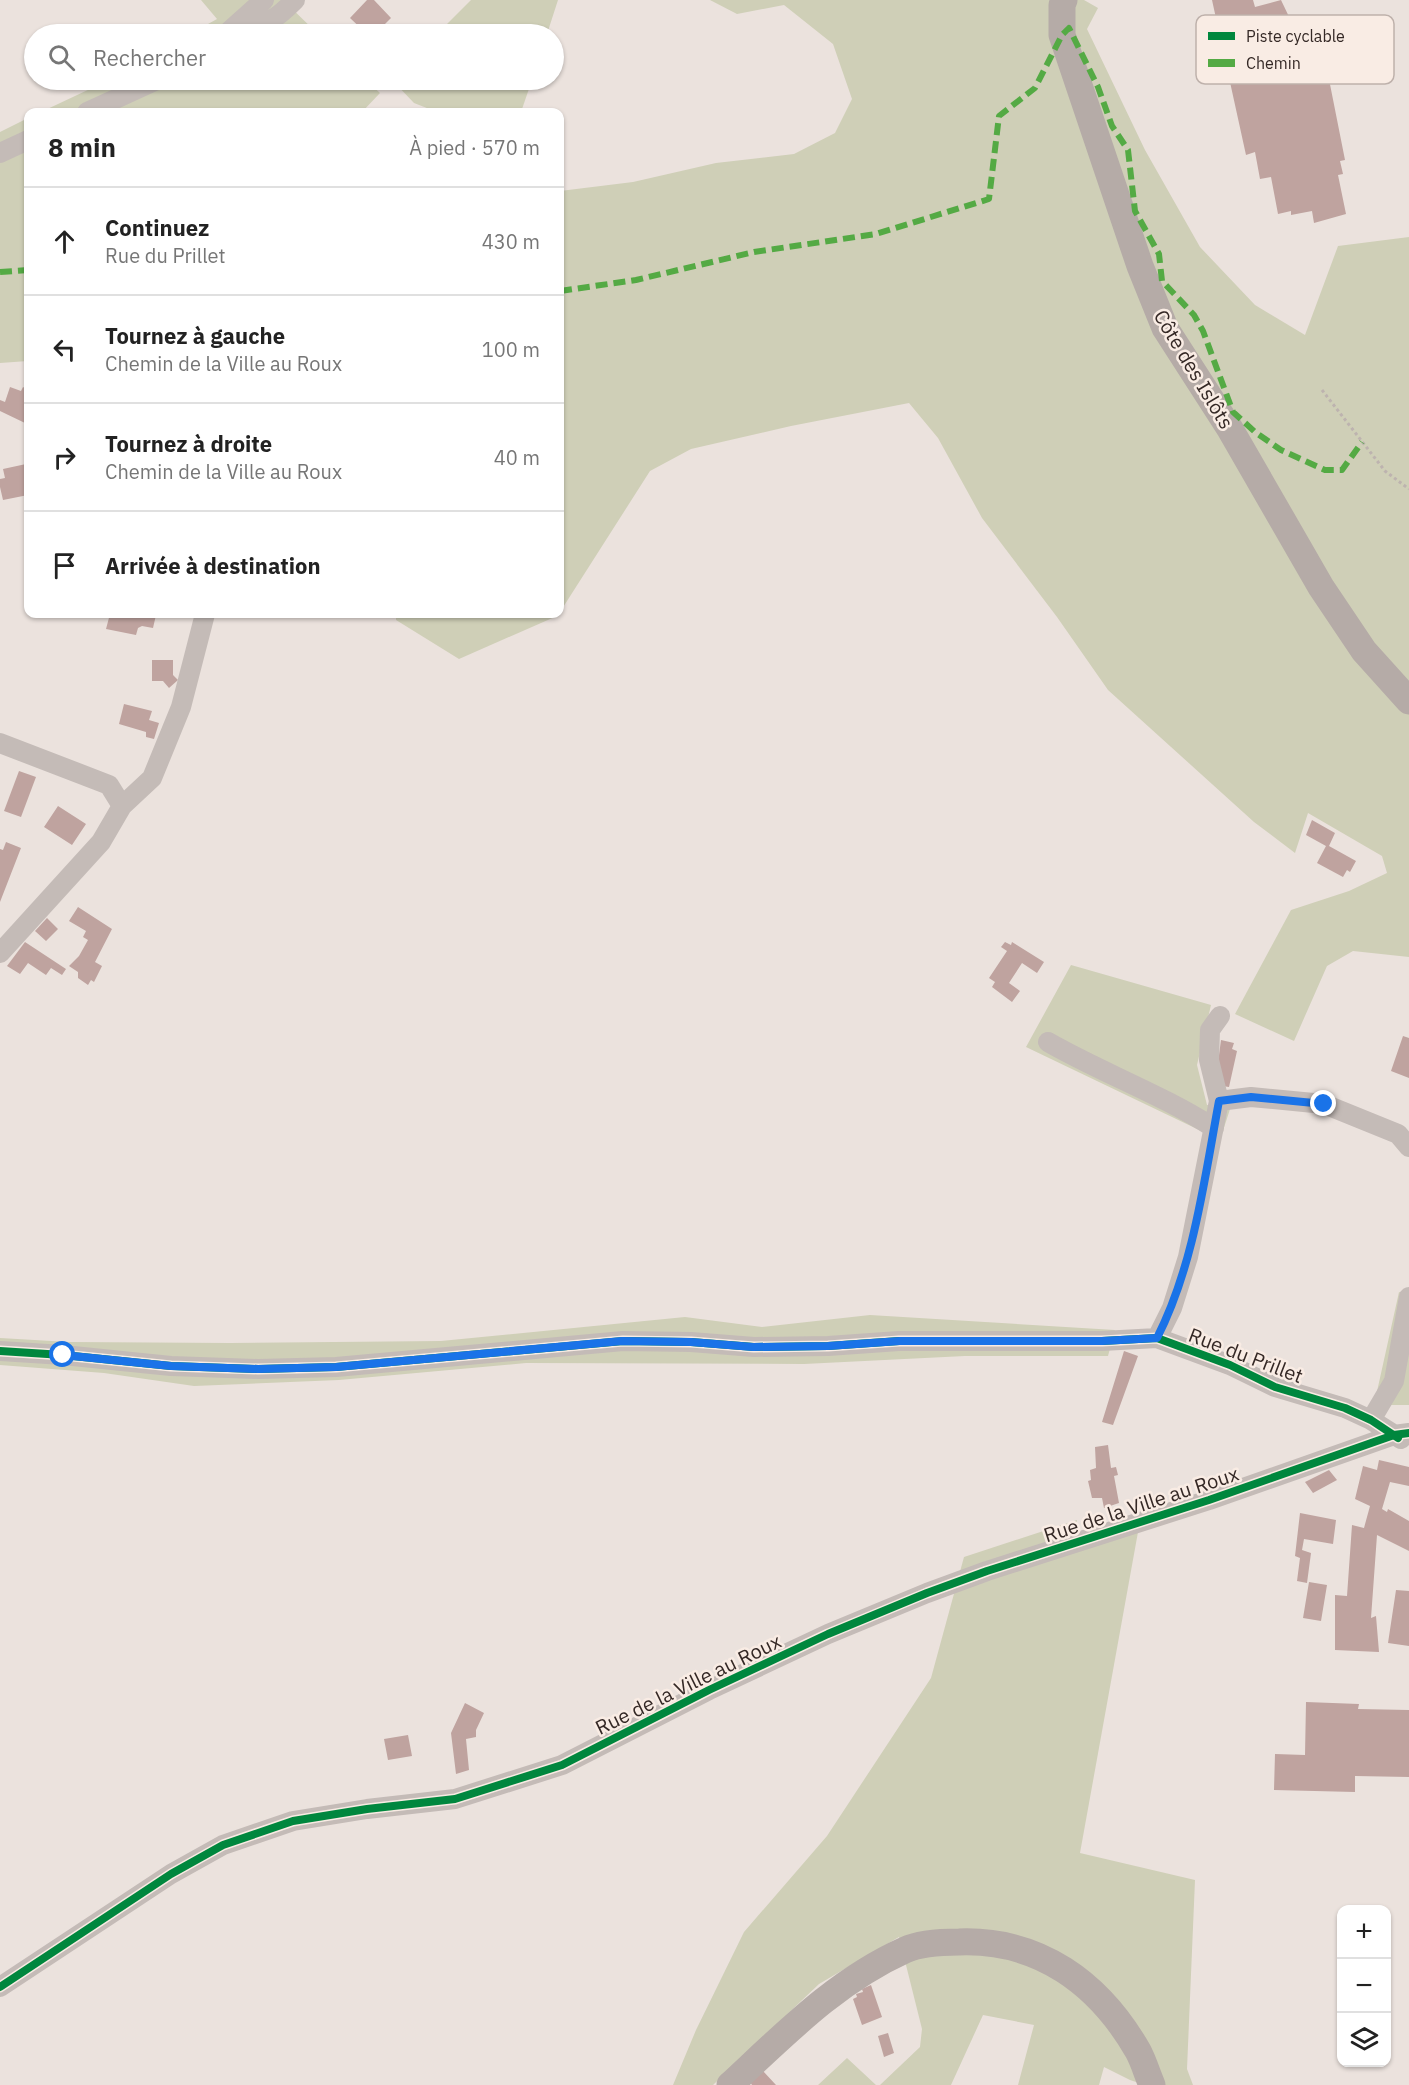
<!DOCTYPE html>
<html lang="fr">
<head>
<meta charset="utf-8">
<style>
	body { margin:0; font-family:"IBM Plex Sans",sans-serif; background:#f2f2f2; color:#222 }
	.controls { position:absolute; right:18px; bottom:18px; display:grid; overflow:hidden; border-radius:12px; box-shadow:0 2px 4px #0004 }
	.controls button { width:54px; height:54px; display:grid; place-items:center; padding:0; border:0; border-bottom:2px solid #e0e0e0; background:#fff; color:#222; font:30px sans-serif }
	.stop { position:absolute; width:18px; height:18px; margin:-14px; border:4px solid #1a73e8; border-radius:50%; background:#fff }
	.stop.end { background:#1a73e8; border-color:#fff; box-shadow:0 2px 6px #0008 }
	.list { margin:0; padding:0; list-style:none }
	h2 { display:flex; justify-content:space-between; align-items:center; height:78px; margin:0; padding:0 24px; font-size:26px }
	h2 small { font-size:20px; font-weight:400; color:#767676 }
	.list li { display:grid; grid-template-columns:39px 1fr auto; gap:18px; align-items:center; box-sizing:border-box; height:108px; padding:0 24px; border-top:2px solid #e0e0e0 }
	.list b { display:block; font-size:22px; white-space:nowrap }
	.list p { margin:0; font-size:20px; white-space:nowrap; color:#767676 }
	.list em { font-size:20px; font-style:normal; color:#767676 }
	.icon { flex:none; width:33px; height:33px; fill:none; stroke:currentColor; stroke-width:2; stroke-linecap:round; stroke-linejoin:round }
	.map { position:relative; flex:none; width:1409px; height:2085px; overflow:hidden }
	.search { position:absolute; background:#fff; box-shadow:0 2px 4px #0004; left:24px; top:24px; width:540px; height:66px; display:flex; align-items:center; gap:15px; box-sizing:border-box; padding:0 21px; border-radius:33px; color:#767676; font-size:22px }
	.panel { position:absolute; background:#fff; box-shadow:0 2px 4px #0004; left:24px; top:108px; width:540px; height:510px; border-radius:12px }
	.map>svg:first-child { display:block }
	.green { fill:#cfcfb7 }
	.building { fill:#bfa39f }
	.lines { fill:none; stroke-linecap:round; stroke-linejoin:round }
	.path { stroke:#bdb3af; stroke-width:3; stroke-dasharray:3 3; stroke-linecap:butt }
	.street { stroke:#c4bbb7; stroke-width:20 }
	.secondary { stroke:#b5aba7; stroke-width:27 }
	.quiet { stroke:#54aa44; stroke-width:6; stroke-dasharray:12 6; stroke-linecap:butt }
	.cycleway-casing { stroke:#f9ece4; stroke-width:11 }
	.cycleway { stroke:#00873e; stroke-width:8 }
	.route { stroke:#1a73e8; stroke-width:8 }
	.labels { text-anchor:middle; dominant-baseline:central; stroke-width:5; stroke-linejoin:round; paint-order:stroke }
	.street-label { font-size:20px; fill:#342825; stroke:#f9ece4 }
	.key { fill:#f9ece4; stroke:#beb1ab; stroke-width:1.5 }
	.key-label { font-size:16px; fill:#342825 }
</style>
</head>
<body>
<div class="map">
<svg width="1409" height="2085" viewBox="0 0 1409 2085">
	<rect width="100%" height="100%" fill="#ebe2dd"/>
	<!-- green -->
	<path class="green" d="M 201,0 L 283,0 L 318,34 L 190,34 L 217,19 Z
		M 471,0 L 558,0 L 547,34 L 437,34 Z
		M 710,0 L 1084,0 L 1098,8 L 1087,29 L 1145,150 L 1200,247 L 1255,305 L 1305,335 L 1338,246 L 1409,237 L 1409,957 L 1353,951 L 1327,966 L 1294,1041 L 1235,1014 L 1291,910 L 1349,891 L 1387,873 L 1382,856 L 1308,813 L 1295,853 L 1254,822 L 1108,690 L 1057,617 L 982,518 L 938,438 L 909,403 L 791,426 L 691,449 L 650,471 L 560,612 L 560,191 L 633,182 L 716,163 L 794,154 L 835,133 L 852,99 L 833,44 L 784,5 L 737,14 Z
		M 109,80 L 366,80 L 380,93 L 362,112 L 41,112 Z
		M 392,80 L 532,80 L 521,112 L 437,112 L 414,103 Z
		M 28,118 L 28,361 L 0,363 L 0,132 Z
		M 396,614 L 559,614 L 557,616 L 459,659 L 396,620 Z
		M 1071,965 L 1211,1005 L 1197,1065 L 1207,1105 L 1231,1106 L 1220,1140 L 1026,1047 Z
		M 1399,1292 L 1409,1295 L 1409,1405 L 1374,1405 Z
		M 870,1315 L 1115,1330 L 1108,1356 L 965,1356 L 804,1364 L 526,1363 L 339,1380 L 194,1386 L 104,1373 L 0,1365 L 0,1338 L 69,1342 L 230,1343 L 441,1341 L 685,1317 L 762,1327 Z
		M 1077,1520 L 1075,1546 L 1138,1532 L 1080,1853 L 1195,1880 L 1187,2069 L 1193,2085 L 1145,2085 L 1130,2080 L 1104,2067 L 1099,2085 L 1018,2085 L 1034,2025 L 983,2015 L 951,2085 L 880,2085 L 920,2047 L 922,2029 L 899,1937 L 819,1984 L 713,2085 L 673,2085 L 696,2030 L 744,1932 L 827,1836 L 931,1678 L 964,1557 Z
		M 847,2058 L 876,2085 L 818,2085 Z"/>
	<!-- building -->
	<path class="building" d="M 367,0 L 374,0 L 391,18 L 375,34 L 367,34 L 350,18 Z
		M 1212,0 L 1253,0 L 1255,7 L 1281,0 L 1292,23 L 1298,52 L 1322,44 L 1345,160 L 1340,161 L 1343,174 L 1338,175 L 1346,214 L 1314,223 L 1312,211 L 1291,215 L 1291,211 L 1278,214 L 1271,177 L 1260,179 L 1255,152 L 1246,155 Z
		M 10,387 L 21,391 L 23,387 L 28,390 L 28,415 L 25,423 L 0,411 L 0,400 L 5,402 Z
		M 26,464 L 28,477 L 28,495 L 3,500 L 0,487 L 0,479 L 5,478 L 3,469 Z
		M 110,614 L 148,614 L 156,615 L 153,628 L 142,626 L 138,628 L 136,635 L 106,629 Z
		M 152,660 L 173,660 L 173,675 L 178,680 L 169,688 L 163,681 L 152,681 Z
		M 124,704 L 152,711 L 149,720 L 159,723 L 154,739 L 146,737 L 146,732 L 119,724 Z
		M 19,771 L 36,777 L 21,817 L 4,811 Z
		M 58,806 L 86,824 L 72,845 L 44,827 Z
		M 1312,820 L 1335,833 L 1329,846 L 1356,861 L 1350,872 L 1347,870 L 1343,877 L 1317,863 L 1326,846 L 1306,835 Z
		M 6,842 L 21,848 L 0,902 L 0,849 L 3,850 Z
		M 78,907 L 112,929 L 95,962 L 102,966 L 94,982 L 91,980 L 88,985 L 78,978 L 78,972 L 69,966 L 79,956 L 88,940 L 83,937 L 86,931 L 69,921 Z
		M 47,918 L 58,929 L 46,941 L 35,931 Z
		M 25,942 L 66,969 L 62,975 L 51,968 L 46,975 L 28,963 L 20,974 L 7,966 Z
		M 1005,942 L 1011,945 L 1012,942 L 1044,962 L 1037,973 L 1022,963 L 1009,983 L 1020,991 L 1012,1002 L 992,987 L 995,982 L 989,978 L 1007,951 L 1001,947 Z
		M 1403,1036 L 1409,1038 L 1409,1078 L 1391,1071 Z
		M 1221,1040 L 1234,1043 L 1232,1049 L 1237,1051 L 1229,1087 L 1215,1085 Z
		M 1124,1351 L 1138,1356 L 1113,1425 L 1102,1422 Z
		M 1108,1445 L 1111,1468 L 1116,1467 L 1118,1475 L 1114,1476 L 1119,1503 L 1104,1508 L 1102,1498 L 1092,1498 L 1088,1481 L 1091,1480 L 1090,1470 L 1096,1468 L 1095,1447 Z
		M 1379,1460 L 1409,1467 L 1409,1486 L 1390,1482 L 1382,1509 L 1387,1512 L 1388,1509 L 1409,1521 L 1409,1551 L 1377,1535 L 1371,1618 L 1376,1616 L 1379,1652 L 1335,1650 L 1335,1595 L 1347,1596 L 1352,1525 L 1364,1528 L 1370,1506 L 1355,1499 L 1363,1466 L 1377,1470 Z
		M 1329,1470 L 1337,1480 L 1313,1493 L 1305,1482 Z
		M 1300,1513 L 1336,1520 L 1333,1544 L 1304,1539 L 1302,1550 L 1311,1553 L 1307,1583 L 1297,1581 L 1300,1558 L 1295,1556 Z
		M 1309,1582 L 1327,1585 L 1321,1621 L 1303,1618 Z
		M 1396,1590 L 1409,1591 L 1409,1646 L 1388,1643 Z
		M 1306,1702 L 1359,1704 L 1358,1709 L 1409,1710 L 1409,1777 L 1355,1776 L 1355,1792 L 1274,1790 L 1275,1754 L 1305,1755 Z
		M 465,1703 L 484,1713 L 476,1730 L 476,1737 L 466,1739 L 469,1770 L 456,1774 L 451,1733 Z
		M 408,1735 L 412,1756 L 388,1760 L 384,1739 Z
		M 871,1985 L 882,2017 L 862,2025 L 853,1999 L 857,1997 L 856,1994 L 863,1992 L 862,1989 Z
		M 888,2033 L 894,2053 L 884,2057 L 878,2036 Z
		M 763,2071 L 776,2085 L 752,2085 L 750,2082 Z"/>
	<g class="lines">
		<!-- path -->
		<path class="path" d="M 1322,390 L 1385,471 L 1409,489"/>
		<!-- street -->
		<path class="street" d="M 245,19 C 266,30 281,14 295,0
			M 226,34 L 264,0
			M 87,112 L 157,80
			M 0,153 L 28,140
			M 0,743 L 109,785 L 122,806 L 101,842 L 0,953
			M 122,806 L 152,778 L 181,707 L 205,614
			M 1048,1042 C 1102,1073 1161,1094 1214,1128
			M 1219,1101 L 1209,1060 L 1210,1030 L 1220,1016
			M 1157,1338 L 1172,1308 L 1188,1257 L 1219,1101 L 1251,1097 L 1324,1104 L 1398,1134 L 1409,1147
			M 0,1351 L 63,1355 L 171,1366 L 258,1369 L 336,1367 L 623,1341 L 691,1342 L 754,1347 L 828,1346 L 899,1341 L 1102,1341 L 1157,1338 L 1230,1365 L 1275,1387 L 1345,1408 L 1371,1420 L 1401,1439
			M 1371,1420 L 1394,1381 L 1409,1297
			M 0,1987 L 171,1874 L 223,1845 L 293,1821 L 367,1809 L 455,1799 L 562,1765 L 709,1690 L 828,1634 L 927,1593 L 987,1571 L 1209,1500 L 1394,1435 L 1409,1433"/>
		<!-- secondary -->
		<path class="secondary" d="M 1064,0 L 1062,5 L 1062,35 L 1140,266 L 1165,328 L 1230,429 L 1321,587 L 1364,651 L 1409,701
			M 730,2085 C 785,2034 836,1981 905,1950 C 920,1943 942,1942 959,1942 C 1039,1939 1099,1983 1138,2051 C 1144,2062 1147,2074 1152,2085"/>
		<!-- quiet -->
		<path class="quiet" d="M 0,272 L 28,270
			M 560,291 L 636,280 L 754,252 L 876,234 L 989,199 L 999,116 L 1035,88 L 1062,35 L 1069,28 L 1098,87 L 1112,126 L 1128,150 L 1135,211 L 1159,254 L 1162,281 L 1194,315 L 1203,331 L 1233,412 L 1255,432 L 1281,450 L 1325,470 L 1342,470 L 1362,442"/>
		<!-- cycleway casing -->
		<g class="cycleway-casing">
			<path id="cycleway" d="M 0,1351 L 63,1355 L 171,1366 L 258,1369 L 336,1367 L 623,1341 L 691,1342 L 754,1347 L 828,1346 L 899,1341 L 1102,1341 L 1157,1338 L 1230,1365 L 1275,1387 L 1345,1408 L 1371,1420 L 1398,1438
				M 0,1987 L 171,1874 L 223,1845 L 293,1821 L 367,1809 L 455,1799 L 562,1765 L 709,1690 L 828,1634 L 927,1593 L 987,1571 L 1209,1500 L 1394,1435 L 1409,1433"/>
		</g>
		<!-- cycleway -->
		<use href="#cycleway" class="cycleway"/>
	</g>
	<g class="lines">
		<!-- route -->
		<path class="route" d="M 63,1355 L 171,1366 L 258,1369 L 336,1367 L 622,1341 L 691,1342 L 753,1347 L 828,1346 L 900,1341 L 1102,1341 L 1157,1338 C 1194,1265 1204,1181 1219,1101 L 1251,1097 L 1324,1104"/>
	</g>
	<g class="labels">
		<!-- street labels -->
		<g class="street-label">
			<text transform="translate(1194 369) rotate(59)">Côte des Islôts</text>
			<text transform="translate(1246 1355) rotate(21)">Rue du Prillet</text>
			<text transform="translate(1141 1504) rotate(-18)">Rue de la Ville au Roux</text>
			<text transform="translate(688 1684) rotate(-26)">Rue de la Ville au Roux</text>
		</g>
	</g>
	<!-- legend -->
	<rect x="1196" y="15" width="198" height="69" rx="9" class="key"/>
	<rect x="1208" y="32" width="27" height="8" fill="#00873e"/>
	<rect x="1208" y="59" width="27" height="8" fill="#54aa44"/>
	<g class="key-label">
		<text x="1246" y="42">Piste cyclable</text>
		<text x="1246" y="69">Chemin</text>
	</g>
</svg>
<div class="controls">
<button>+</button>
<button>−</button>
<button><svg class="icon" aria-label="layers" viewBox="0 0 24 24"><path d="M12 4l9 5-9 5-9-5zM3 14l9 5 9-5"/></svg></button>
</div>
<div class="stop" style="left:63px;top:1355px"></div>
<div class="stop end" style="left:1324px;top:1104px"></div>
<div class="search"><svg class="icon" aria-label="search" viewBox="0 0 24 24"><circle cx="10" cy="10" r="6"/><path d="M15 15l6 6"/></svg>Rechercher</div>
<section class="panel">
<h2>8 min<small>À pied · 570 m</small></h2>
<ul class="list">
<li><svg class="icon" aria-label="ahead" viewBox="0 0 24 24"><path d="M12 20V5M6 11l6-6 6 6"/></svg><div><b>Continuez</b><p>Rue du Prillet</p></div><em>430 m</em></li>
<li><svg class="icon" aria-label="left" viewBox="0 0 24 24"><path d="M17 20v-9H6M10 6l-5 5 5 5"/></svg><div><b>Tournez à gauche</b><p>Chemin de la Ville au Roux</p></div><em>100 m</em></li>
<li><svg class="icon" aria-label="right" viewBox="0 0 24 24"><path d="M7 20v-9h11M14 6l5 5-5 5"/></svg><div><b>Tournez à droite</b><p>Chemin de la Ville au Roux</p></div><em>40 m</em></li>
<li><svg class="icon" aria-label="arrive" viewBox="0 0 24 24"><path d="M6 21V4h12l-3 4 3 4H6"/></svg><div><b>Arrivée à destination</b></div></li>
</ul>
</section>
</div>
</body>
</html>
